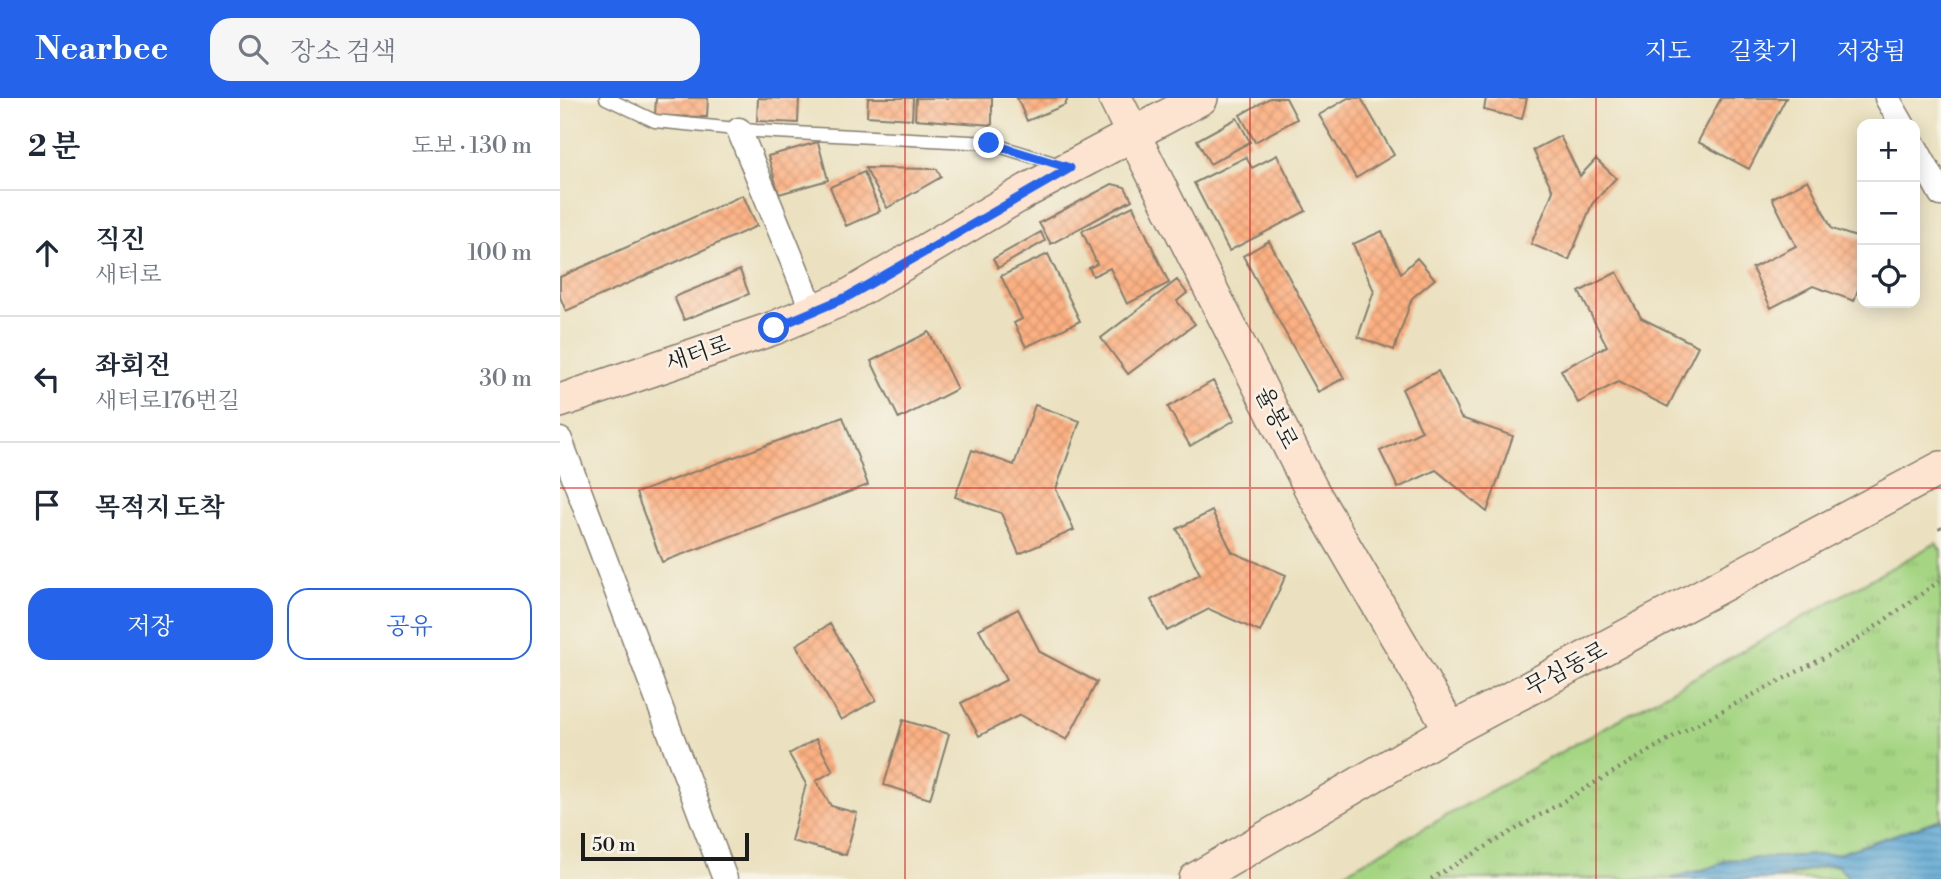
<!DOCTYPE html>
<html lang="ko">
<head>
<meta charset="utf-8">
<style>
	body { margin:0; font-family:"Libre Bodoni","Noto Serif KR",serif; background:#f6f6f7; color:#1f2937 }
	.controls { position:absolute; right:21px; top:21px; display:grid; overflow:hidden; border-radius:14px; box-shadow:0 4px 18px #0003 }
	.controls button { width:63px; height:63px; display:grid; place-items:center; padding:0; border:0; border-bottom:2px solid #e0e1e3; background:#fff; color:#1f2937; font:35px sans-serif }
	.scale { position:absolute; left:21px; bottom:18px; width:168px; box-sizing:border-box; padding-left:7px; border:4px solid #1c1c1c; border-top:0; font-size:19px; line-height:24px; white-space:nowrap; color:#1c1c1c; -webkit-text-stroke:5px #f7f3e8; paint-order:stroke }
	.stop { position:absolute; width:21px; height:21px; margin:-16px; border:5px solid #2563eb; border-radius:50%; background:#fff }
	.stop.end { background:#2563eb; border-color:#fff; box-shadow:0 2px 7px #0008 }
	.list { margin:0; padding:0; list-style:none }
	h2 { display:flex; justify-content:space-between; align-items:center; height:91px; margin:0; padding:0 28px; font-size:30px }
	h2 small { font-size:23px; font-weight:400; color:#747a83 }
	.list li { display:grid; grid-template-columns:46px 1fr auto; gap:21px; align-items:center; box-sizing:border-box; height:126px; padding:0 28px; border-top:2px solid #e0e1e3 }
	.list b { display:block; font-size:26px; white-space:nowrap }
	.list p { margin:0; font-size:23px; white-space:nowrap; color:#747a83 }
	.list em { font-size:23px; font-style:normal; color:#747a83 }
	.actions { display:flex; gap:14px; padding:21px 28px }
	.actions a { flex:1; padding:16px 0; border:2px solid #2563eb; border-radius:21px; text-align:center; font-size:24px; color:#2563eb }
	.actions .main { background:#2563eb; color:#fff }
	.icon { flex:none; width:38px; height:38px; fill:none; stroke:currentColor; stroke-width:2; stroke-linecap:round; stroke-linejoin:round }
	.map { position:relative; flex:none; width:1381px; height:781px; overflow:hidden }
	header { display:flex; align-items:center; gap:42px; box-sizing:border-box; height:98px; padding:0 35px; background:#2563eb; color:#fff }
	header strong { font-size:33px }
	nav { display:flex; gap:38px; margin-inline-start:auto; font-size:24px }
	.search { width:490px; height:63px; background:#f6f6f7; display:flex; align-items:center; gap:18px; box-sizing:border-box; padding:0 24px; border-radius:21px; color:#747a83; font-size:26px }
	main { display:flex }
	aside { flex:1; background:#fff }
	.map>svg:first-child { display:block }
	.grass { fill:url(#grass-tufts); stroke:#607850; stroke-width:2 }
	.water { fill:url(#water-rules); stroke:#3c6178; stroke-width:2 }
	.building { fill:url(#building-cross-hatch) }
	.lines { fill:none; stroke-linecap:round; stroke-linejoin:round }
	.lane-casing { stroke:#847e6e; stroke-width:15 }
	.street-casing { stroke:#847e6e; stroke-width:27 }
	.secondary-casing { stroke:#847e6e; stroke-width:36 }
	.path { stroke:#847e6e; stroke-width:4.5; stroke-dasharray:2 5; stroke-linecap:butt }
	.lane { stroke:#fff; stroke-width:12 }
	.street { stroke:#fff; stroke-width:24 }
	.secondary { stroke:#fde4d1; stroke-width:33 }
	.route { stroke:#2563eb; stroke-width:9 }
	.grid { fill:none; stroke:#d62828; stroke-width:2; stroke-opacity:0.55 }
	.labels { text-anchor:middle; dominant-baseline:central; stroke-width:5; stroke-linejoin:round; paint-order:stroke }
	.street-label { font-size:23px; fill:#1c1c1c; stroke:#f7f3e8 }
</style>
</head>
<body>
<header>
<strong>Nearbee</strong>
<div class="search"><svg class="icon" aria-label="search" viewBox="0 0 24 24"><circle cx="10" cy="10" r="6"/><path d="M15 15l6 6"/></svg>장소 검색</div>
<nav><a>지도</a><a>길찾기</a><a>저장됨</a></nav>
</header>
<main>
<aside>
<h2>2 분<small>도보 · 130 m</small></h2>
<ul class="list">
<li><svg class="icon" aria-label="ahead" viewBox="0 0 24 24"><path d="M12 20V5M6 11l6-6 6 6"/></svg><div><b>직진</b><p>새터로</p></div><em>100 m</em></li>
<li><svg class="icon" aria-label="left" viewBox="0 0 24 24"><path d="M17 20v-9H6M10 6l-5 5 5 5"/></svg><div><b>좌회전</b><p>새터로176번길</p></div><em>30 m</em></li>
<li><svg class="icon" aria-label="arrive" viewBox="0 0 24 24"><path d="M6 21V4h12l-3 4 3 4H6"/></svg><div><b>목적지 도착</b></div></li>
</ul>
<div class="actions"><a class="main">저장</a><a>공유</a></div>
</aside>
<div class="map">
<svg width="1381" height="781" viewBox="0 0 1381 781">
	<defs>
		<pattern id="grass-tufts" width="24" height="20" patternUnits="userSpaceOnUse" patternTransform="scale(1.75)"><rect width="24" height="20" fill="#a5d583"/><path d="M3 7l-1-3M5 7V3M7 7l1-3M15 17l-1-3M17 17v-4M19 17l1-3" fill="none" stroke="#8db671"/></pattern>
		<pattern id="water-rules" width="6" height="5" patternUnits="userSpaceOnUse" patternTransform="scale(1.75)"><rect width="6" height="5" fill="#5ba6d3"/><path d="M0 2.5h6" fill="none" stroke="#4a86aa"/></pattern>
		<pattern id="building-cross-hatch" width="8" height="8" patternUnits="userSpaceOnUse" patternTransform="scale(1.75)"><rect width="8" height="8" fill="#fcb082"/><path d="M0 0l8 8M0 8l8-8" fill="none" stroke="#d79770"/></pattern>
	</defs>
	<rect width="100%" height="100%" fill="#f7f3e8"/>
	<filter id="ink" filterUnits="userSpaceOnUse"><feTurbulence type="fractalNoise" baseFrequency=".0143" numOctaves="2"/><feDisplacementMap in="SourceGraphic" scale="14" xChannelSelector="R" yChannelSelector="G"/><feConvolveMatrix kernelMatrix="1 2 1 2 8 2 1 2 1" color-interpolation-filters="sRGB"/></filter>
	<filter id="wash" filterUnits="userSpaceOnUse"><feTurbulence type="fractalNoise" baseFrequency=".00686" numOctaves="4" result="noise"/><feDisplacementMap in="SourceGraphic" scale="28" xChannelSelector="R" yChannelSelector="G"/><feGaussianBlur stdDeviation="1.57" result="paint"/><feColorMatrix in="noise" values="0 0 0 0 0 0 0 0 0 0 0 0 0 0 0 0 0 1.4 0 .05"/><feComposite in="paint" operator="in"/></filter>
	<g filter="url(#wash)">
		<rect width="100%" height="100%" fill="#ebe1c0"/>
		<!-- grass -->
		<path class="grass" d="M 1376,445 L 1381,453 L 1381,721 L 1278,756 L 1166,762 C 1151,773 1128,773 1111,781 L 773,781 Z
			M 1277,767 L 1290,781 L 1211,781 L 1239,776 L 1255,768 Z"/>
		<!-- water -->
		<path class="water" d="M 1381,721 L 1381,781 L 1290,781 L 1277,767 C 1253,768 1233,778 1209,781 C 1177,781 1143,781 1111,781 C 1128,773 1151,773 1166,762 L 1278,756 Z"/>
		<g id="blocks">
			<!-- building -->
			<path class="building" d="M 96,0 L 148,0 L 147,19 L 95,18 Z
				M 198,0 L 239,1 L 238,25 L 197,23 Z
				M 308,0 L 353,0 L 352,21 L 307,18 Z
				M 356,0 L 432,0 L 432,27 L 355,21 Z
				M 457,0 L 508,0 L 505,7 L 467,23 Z
				M 710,0 L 726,0 L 737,21 L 695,44 L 680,17 Z
				M 788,0 L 801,0 L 834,57 L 796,80 L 759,17 Z
				M 926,0 L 967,0 L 962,21 L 924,12 Z
				M 1161,0 L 1226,0 L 1189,71 L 1138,44 Z
				M 677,20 L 690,44 L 650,66 L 637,42 Z
				M 1000,38 L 1020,78 L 1036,61 L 1056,80 L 1032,106 L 1009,162 L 971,146 L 993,93 L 973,52 Z
				M 258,44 L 268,82 L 219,96 L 208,58 Z
				M 717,57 L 746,113 L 669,153 L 634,85 L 686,59 L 692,70 Z
				M 305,70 L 377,71 L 381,79 L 327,110 Z
				M 304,74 L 320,113 L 286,128 L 270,89 Z
				M 1248,82 L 1272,131 L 1302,141 L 1302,180 L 1294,203 L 1253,188 L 1211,210 L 1192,170 L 1236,148 L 1212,100 Z
				M 552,86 L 565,89 L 572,102 L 491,146 L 479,125 Z
				M 183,97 L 197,128 L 6,213 L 0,199 L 0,179 Z
				M 573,108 L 609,185 L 567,206 L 550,170 L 533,178 L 529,170 L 537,166 L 522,133 Z
				M 822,133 L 841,175 L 857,160 L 875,181 L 852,200 L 834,252 L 798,239 L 814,193 L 793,146 Z
				M 481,134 L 485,143 L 438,170 L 433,161 Z
				M 709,143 L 784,280 L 758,294 L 683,158 Z
				M 488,156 L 520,223 L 466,249 L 454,225 L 462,221 L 441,178 Z
				M 180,172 L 189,196 L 124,222 L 114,199 Z
				M 1057,174 L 1081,220 L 1138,248 L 1108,309 L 1058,284 L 1018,305 L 1001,272 L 1047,248 L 1019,194 Z
				M 617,182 L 627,195 L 617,203 L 635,226 L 568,276 L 541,240 Z
				M 369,234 L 397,291 L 339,321 L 311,263 Z
				M 878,273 L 901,320 L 953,338 L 927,414 L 876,372 L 838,390 L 820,353 L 862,333 L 842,291 Z
				M 653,283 L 675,322 L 630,348 L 608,309 Z
				M 475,307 L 520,323 L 496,391 L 514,432 L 459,456 L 441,415 L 395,399 L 412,352 L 454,367 Z
				M 283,319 L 308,387 L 102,464 L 76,395 Z
				M 652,413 L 672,454 L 726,477 L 700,534 L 649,511 L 607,533 L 591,502 L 640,476 L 617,431 Z
				M 458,511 L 480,554 L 537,584 L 507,642 L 460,617 L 419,638 L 401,605 L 446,582 L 419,531 Z
				M 270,526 L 316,602 L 281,622 L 236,547 Z
				M 343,622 L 389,636 L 370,701 L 324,687 Z
				M 256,641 L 273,673 L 256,683 L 271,708 L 297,715 L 286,757 L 231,743 L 246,686 L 229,656 Z"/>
		</g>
	</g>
	<g filter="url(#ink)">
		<use href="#blocks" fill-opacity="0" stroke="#847e6e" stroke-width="2"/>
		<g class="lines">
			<!-- lane casing -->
			<g class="lane-casing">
				<path id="lane" d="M 46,0 L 95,23 L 196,33 L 429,45 L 503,68"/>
			</g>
			<!-- street casing -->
			<g class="street-casing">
				<path id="street" d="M 1327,0 L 1342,26
					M 179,32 L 253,213
					M 1355,49 L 1381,96
					M 0,342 L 165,781"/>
			</g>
			<!-- secondary casing -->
			<g class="secondary-casing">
				<path id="secondary" d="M 555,0 L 751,391 L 891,632
					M 0,303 L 214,230 L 287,199 L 468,92 L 641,0
					M 636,781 L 891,632 L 1381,370"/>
			</g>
			<!-- path -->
			<path class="path" d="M 1380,429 L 1381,431
				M 871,781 L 1118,636 L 1294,544 L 1381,482"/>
			<!-- lane -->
			<use href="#lane" class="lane"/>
			<!-- street -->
			<use href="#street" class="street"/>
			<!-- secondary -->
			<use href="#secondary" class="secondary"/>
		</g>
	</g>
	<g class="lines" filter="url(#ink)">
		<!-- route -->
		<path class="route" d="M 214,230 L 287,199 L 510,70 L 429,45"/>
	</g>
	<!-- grid -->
	<path class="grid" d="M 345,0 L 345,781M 690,0 L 690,781M 1036,0 L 1036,781M 0,390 L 1381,390"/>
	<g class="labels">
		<!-- street labels -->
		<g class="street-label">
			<text transform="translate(138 256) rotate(-19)">새터로</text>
			<text transform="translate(716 320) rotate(63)">율봉로</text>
			<text transform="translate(1006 571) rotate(-28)">무심동로</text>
		</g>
	</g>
</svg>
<div class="controls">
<button>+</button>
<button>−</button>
<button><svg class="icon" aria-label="locate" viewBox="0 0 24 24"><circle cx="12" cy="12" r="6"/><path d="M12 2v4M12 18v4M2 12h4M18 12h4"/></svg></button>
</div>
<div class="scale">50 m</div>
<div class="stop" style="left:214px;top:230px"></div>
<div class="stop end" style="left:429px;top:45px"></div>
</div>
</main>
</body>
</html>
